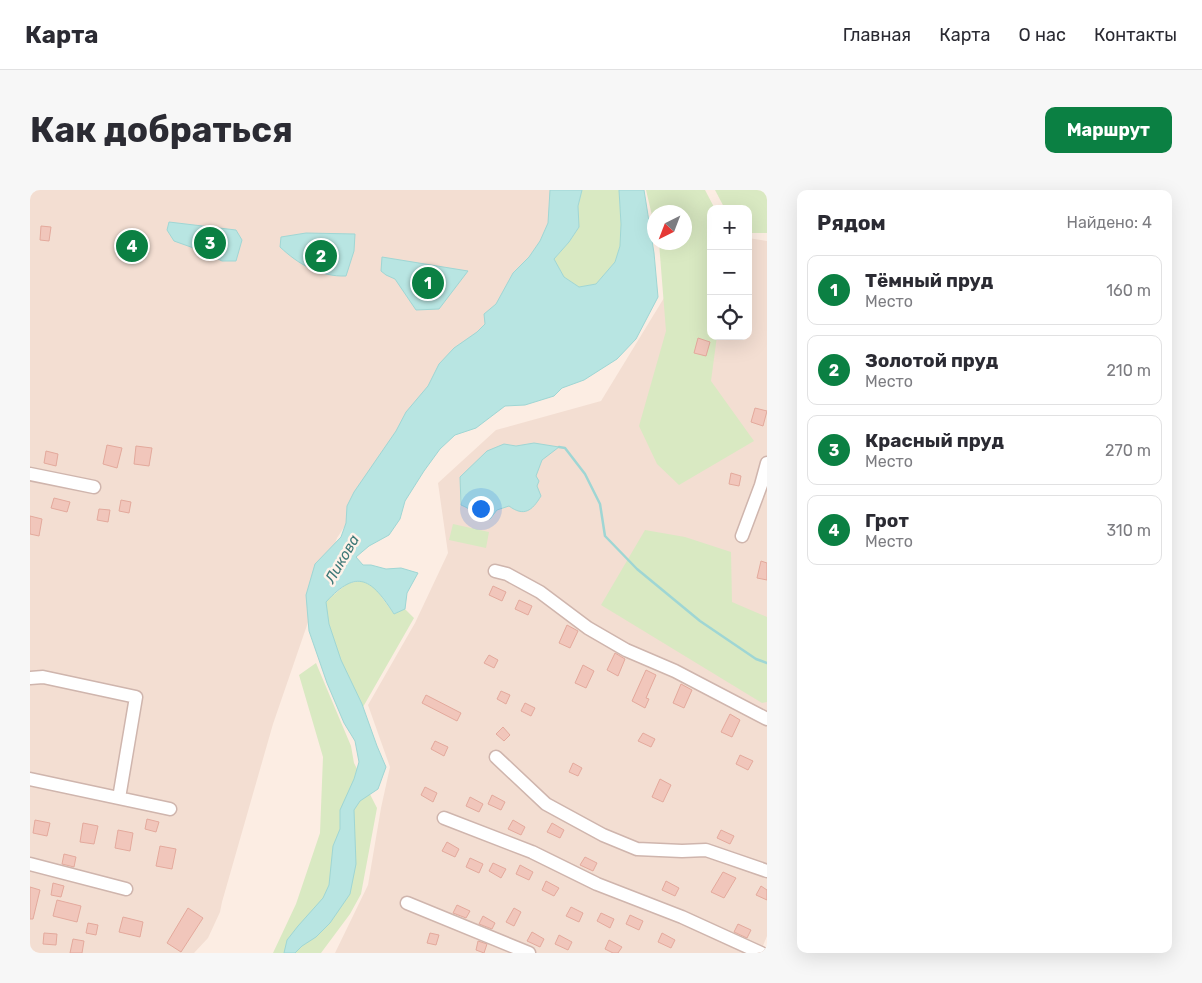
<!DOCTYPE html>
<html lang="ru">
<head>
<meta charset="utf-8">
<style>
	body { margin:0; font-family:Rubik,sans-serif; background:#f7f7f7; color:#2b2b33 }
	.controls { position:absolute; right:15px; top:15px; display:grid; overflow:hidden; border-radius:10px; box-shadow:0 5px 20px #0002 }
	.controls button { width:45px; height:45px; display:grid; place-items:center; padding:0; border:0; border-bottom:1px solid #e1e1e2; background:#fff; color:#2b2b33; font:25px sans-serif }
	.compass { position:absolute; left:617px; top:15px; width:45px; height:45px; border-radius:50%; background:#fff; box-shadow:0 5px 20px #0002; rotate:222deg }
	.you { position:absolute; left:450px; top:318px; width:18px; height:18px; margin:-12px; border:4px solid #fff; border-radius:50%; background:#1a73e8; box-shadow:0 0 0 8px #1a73e833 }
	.badge { display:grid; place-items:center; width:32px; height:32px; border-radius:50%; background:#0b8043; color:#fff; font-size:16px; font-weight:700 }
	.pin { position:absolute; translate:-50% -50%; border:2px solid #fff; box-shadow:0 1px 5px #0006 }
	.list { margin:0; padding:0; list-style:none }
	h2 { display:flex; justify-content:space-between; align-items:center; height:65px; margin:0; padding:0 20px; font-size:21px }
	h2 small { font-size:16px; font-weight:400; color:#7c7c81 }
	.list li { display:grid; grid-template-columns:32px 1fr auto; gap:15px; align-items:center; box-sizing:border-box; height:70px; margin:0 10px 10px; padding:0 10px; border:1px solid #e1e1e2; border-radius:10px }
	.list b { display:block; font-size:19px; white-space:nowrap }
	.list p { margin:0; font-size:16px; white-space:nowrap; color:#7c7c81 }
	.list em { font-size:16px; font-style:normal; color:#7c7c81 }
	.icon { flex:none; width:28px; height:28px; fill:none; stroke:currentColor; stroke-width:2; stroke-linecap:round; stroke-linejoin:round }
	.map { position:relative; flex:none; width:737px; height:763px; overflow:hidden; border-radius:10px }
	header { display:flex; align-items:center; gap:30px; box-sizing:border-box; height:70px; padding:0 25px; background:#fff; border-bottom:1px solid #e1e1e2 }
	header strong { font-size:24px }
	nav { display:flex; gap:28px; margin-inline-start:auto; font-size:18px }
	.intro { display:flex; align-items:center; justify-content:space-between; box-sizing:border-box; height:120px; padding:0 30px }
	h1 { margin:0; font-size:35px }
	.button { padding:12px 22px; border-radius:10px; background:#0b8043; color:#fff; font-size:18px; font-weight:700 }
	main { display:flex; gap:30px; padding:0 30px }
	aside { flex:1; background:#fff; border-radius:10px; box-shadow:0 5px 20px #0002 }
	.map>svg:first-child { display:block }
	.residential { fill:#f3ded2 }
	.green { fill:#d9e9c2 }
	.water { fill:#b8e5e2; stroke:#9fd6d4 }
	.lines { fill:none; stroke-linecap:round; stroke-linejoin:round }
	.stream { stroke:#9fd6d4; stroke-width:2.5 }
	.building { fill:#f1c6bb; stroke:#e3a99c }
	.minor-casing { stroke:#cfb5ad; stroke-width:15 }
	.minor { stroke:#fff; stroke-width:12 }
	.labels { text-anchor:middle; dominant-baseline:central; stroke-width:5; stroke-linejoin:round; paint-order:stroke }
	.water-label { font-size:15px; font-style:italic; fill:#3e7877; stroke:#fff2e9 }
</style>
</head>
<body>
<header>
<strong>Карта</strong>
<nav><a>Главная</a><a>Карта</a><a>О нас</a><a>Контакты</a></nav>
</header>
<div class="intro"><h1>Как добраться</h1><a class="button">Маршрут</a></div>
<main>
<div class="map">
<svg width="737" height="763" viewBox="0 0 737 763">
	<rect width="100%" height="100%" fill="#fcede3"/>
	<!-- residential -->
	<path class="residential" d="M 0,0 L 530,0 L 531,28 L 375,244 L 307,348 L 243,534 L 192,712 L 190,722 L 178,748 L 164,763 L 0,763 Z
		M 718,48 L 737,51 L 737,746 L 730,763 L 305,763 L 338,695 L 351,618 L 360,577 L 338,515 L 385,433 L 418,363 L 408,293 L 466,240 L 571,211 L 637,103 L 681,146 L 718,146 Z"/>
	<!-- green -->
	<path class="green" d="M 552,0 L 589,0 L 591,34 L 590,56 L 585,72 L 566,94 L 549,97 L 534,87 L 524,69 L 539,52 L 549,37 L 548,16 Z
		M 616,0 L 675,0 L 685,19 L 681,19 L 681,146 L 687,146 L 681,191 L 724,251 L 649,295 L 627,274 L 609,236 L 636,141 L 629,53 L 654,52 L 654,22 L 624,22 L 624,34 Z
		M 685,0 L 737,0 L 737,43 L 718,43 L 718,19 L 695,19 Z
		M 423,334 L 459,342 L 456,358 L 419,350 Z
		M 615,340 L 655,347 L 701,362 L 702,412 L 737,427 L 737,512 L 732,513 L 571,415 Z
		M 333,391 L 345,398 L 364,424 L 375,419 L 384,428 L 333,517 L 311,471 L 299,434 L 295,412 L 318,393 Z
		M 286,473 L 321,556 L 324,573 L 347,618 L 331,704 L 320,724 L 291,763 L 243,763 L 266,714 L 290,643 L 293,567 L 269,485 Z"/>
	<!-- water -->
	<path class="water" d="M 520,0 L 552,0 L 548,16 L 549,37 L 539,52 L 524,69 L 534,87 L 549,97 L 566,94 L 585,72 L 590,56 L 591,34 L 589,0 L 614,0 L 624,63 L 628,107 L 606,149 L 587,169 L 554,190 L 532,198 L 524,206 L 495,215 L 475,216 L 446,238 L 425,245 L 410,259 L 394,281 L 375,311 L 370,329 L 359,345 L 339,356 L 326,367 L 333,375 L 341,375 L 356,379 L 371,378 L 388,383 L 377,403 L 375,419 L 364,424 C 342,390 328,377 296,412 L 299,434 L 311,470 L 332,514 L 347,556 L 356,577 L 348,599 L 330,611 L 324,620 L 326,674 L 320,704 L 300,733 L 286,747 L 272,756 L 265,763 L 254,763 L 257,750 L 268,736 L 293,708 L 299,695 L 303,656 L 310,639 L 310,620 L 324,589 L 329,572 L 325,551 L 314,533 L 297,493 L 279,441 L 276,405 L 285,374 L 311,347 L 316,333 L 317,316 L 324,302 L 366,241 L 376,222 L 398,196 L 409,174 L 424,158 L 447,142 L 455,134 L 454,124 L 466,114 L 483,83 L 499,67 L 510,51 L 518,33 Z
		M 139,32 L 206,40 L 212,50 L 206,71 L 192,71 L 172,61 L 144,51 L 137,40 Z
		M 276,43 L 325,44 L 324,61 L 316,86 C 290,87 268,74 250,57 L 251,47 Z
		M 352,67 L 438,81 L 409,119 L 386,120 L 365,89 L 356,85 L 351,81 Z
		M 504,253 L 529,257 L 512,270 L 506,286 L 509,291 L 507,296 L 511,306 C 502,321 494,327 479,316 L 467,320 L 460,329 C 448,328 442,319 431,315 L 430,287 L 457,261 L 474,254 L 486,256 Z"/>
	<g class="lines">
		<!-- stream -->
		<path class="stream" d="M 529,257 L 535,258 L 555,284 L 570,314 L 575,346 L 607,379 L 670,431 L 726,469 L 737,473"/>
	</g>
	<!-- building -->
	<path class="building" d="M 11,36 L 21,37 L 19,51 L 10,50 Z
		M 668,148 L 680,152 L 676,166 L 664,163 Z
		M 725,218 L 737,221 L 733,236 L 721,232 Z
		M 77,255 L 92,258 L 87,278 L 73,274 Z
		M 106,256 L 122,258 L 119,276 L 104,274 Z
		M 16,261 L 28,264 L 26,276 L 14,273 Z
		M 701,283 L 711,286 L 709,296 L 699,294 Z
		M 24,308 L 40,312 L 37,322 L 21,318 Z
		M 91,310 L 101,312 L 99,323 L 89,321 Z
		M 69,319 L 80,320 L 78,332 L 67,330 Z
		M 0,326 L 12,329 L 9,346 L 0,344 Z
		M 731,371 L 737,373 L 737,390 L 727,388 Z
		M 463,396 L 476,402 L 472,411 L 459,405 Z
		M 489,410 L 502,416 L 498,425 L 485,419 Z
		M 537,435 L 548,441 L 540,458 L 529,453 Z
		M 585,463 L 595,469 L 588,486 L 577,480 Z
		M 459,465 L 468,470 L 464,478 L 454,473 Z
		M 553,475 L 564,481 L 556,498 L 545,493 Z
		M 616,480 L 626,485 L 616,508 L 619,509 L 615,518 L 602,511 Z
		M 651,494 L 662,500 L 654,518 L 643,513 Z
		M 471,501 L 480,505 L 476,514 L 467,509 Z
		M 396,505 L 431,523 L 427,531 L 392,513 Z
		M 495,513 L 505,518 L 501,526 L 491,521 Z
		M 700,524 L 710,530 L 702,547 L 691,542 Z
		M 473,537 L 480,545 L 474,551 L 466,544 Z
		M 613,543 L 625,549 L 621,557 L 608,551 Z
		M 405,551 L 418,557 L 414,566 L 401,559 Z
		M 710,565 L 723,571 L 718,580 L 706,574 Z
		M 543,573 L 552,578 L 548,586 L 539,582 Z
		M 630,589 L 641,595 L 633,612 L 622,607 Z
		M 395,597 L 407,603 L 403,612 L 391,605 Z
		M 462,605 L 475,612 L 471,620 L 458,614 Z
		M 440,607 L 453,614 L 449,622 L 436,616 Z
		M 117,629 L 129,632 L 126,642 L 115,639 Z
		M 5,630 L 20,633 L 17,646 L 3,643 Z
		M 483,630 L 495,637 L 491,645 L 478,639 Z
		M 53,633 L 68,636 L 64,654 L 50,652 Z
		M 522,633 L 534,640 L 530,648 L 517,642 Z
		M 88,640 L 103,643 L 100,661 L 85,658 Z
		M 691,640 L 704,646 L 700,654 L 687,648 Z
		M 417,652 L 429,659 L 425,667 L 412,661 Z
		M 130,656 L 146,659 L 142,679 L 126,676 Z
		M 34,664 L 46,667 L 44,677 L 32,674 Z
		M 555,667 L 567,673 L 563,681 L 550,675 Z
		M 440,668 L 453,674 L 449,683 L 436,677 Z
		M 463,673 L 476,679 L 471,688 L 459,681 Z
		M 490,675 L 503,682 L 499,690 L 486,684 Z
		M 693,682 L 706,688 L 694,708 L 681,702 Z
		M 516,691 L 529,698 L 524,706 L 512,700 Z
		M 636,691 L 649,698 L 645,706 L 632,700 Z
		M 23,693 L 34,696 L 31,707 L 21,705 Z
		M 731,696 L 737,700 L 737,710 L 726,705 Z
		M 0,697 L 10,700 L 3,729 L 0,729 Z
		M 27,710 L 51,716 L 47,732 L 23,726 Z
		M 427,715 L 440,721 L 436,728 L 423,723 Z
		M 541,717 L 553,723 L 549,732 L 536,726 Z
		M 158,718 L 173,728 L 151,762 L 137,753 Z
		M 484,718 L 491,722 L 484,736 L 476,732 Z
		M 571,723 L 584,729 L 580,738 L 567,731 Z
		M 600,725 L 613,731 L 609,740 L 596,734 Z
		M 453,726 L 465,733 L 462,739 L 449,734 Z
		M 93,727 L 113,732 L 110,747 L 89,742 Z
		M 58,733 L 68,735 L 66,745 L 56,743 Z
		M 708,734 L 721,740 L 717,748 L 704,742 Z
		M 502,742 L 514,749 L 510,757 L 497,751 Z
		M 14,743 L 27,744 L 26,755 L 13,754 Z
		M 400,743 L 409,745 L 406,755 L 397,753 Z
		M 632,743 L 645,750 L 641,758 L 628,752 Z
		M 529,745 L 542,752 L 538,760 L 525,754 Z
		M 43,749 L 54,751 L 52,763 L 40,763 Z
		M 579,750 L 592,757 L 588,763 L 583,763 L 575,759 Z
		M 448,751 L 457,754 L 454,763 L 446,760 Z"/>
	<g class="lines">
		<!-- minor casing -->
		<g class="minor-casing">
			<path id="minor" d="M 0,284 L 64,297
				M 712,346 L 731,295 L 737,273
				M 465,381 L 477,384 L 510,402 L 558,438 L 596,460 L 645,481 L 737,529
				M 0,488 L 13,487 L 106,507 L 89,608
				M 466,567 L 516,614 L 573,645 L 607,659 L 652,661 L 676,660 L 737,681
				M 0,589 L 140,619
				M 414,628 L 502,662 L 567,694 L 652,727 L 731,763
				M 0,674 L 96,699
				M 377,713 L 499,763"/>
		</g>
		<!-- minor -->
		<use href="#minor" class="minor"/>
	</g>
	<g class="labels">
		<!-- water labels -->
		<g class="water-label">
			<text transform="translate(312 369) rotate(-60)">Ликова</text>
		</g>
	</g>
</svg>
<div class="controls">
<button>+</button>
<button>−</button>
<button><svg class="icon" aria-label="locate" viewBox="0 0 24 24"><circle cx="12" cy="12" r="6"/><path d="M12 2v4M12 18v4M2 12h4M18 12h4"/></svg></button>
</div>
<svg class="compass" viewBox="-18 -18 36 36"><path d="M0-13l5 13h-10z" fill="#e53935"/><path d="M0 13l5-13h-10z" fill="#7c7c81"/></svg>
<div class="you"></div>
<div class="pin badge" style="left:398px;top:93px">1</div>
<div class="pin badge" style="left:291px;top:66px">2</div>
<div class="pin badge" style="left:180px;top:53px">3</div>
<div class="pin badge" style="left:102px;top:56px">4</div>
</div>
<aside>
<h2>Рядом<small>Найдено: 4</small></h2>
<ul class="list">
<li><span class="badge">1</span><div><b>Тёмный пруд</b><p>Место</p></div><em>160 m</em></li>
<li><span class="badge">2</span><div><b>Золотой пруд</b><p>Место</p></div><em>210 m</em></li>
<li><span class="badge">3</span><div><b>Красный пруд</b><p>Место</p></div><em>270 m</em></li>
<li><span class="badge">4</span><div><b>Грот</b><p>Место</p></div><em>310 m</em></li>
</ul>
</aside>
</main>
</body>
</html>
